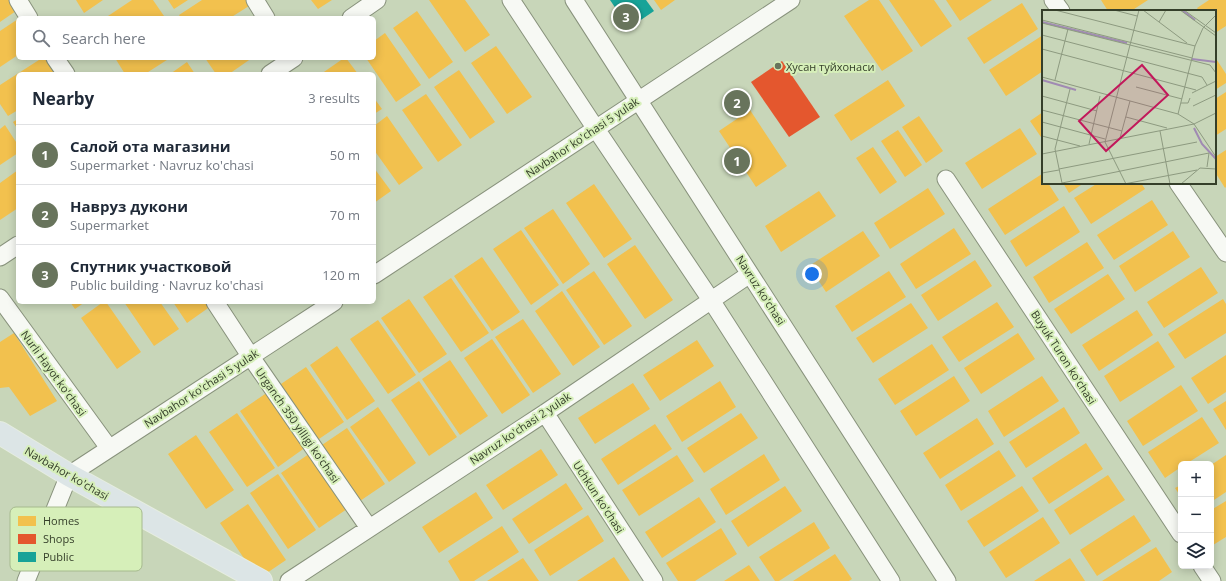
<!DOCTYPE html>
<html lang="en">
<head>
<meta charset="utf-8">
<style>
	body { margin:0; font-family:"Open Sans",sans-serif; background:#f6f6f7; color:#1f2937 }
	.controls { position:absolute; right:12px; bottom:12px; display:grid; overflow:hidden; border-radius:6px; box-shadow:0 2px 10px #0003 }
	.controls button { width:36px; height:36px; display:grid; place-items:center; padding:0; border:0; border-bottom:1px solid #e0e1e3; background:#fff; color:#1f2937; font:20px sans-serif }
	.you { position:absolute; left:812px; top:274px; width:14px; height:14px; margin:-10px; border:3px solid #fff; border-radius:50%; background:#1a73e8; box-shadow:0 0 0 6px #1a73e833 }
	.badge { display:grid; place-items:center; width:26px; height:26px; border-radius:50%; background:#68745c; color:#fff; font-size:13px; font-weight:700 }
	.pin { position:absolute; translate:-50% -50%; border:2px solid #fff; box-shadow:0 1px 4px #0006 }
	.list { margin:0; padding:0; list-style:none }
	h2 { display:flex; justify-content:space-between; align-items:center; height:52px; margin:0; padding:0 16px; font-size:17px }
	h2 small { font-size:13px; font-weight:400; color:#747a83 }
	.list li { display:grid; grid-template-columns:26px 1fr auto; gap:12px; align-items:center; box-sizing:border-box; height:60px; padding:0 16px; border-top:1px solid #e0e1e3 }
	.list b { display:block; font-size:15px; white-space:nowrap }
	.list p { margin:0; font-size:13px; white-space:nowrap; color:#747a83 }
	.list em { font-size:13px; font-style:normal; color:#747a83 }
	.icon { flex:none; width:22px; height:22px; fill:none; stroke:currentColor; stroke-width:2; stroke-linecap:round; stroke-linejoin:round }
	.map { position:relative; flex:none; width:1226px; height:581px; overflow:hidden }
	.search { position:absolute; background:#fff; box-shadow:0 2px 10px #0003; left:16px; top:16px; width:360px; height:44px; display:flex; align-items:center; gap:10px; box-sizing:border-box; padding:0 14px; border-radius:6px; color:#747a83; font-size:15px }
	.panel { position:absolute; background:#fff; box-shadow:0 2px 10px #0003; left:16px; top:72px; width:360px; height:232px; border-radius:6px }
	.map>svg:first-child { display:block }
	.homes { fill:#f2c14e }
	.shops { fill:#e4572e }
	.public { fill:#17a398 }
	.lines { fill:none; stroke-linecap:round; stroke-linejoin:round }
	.minor-casing { stroke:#88927c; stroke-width:19 }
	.major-casing { stroke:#e6ede0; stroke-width:24 }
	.minor { stroke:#f7f9f4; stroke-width:17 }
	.major { stroke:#dce5e6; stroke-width:22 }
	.poi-dot { fill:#68745c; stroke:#d6efb9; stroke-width:1.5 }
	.labels { text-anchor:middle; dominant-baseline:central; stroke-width:4; stroke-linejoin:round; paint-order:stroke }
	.poi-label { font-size:11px; fill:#353f2a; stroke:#d6efb9; text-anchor:start }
	.street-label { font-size:11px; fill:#353f2a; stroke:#d6efb9 }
	.inset-river { fill:none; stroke:#a08ab3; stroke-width:2 }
	.inset-road { fill:none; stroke:#8d9a80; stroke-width:1 }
	.view { fill:#c2185b; fill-opacity:0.15; stroke:#c2185b; stroke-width:2 }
	.inset-edge { fill:none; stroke:#353f2a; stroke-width:2 }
	.key { fill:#d6efb9; stroke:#a6ba8e; stroke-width:1 }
	.key-label { font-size:11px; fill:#353f2a }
</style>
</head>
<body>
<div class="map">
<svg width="1226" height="581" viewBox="0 0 1226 581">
	<rect width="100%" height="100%" fill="#c8d6b9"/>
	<!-- homes -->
	<path class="homes" d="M 0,0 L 9,0 L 16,11 L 0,22 Z
		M 76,0 L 103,0 L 84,13 Z
		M 132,0 L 153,0 L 164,16 L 161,18 L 105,18 Z
		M 168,0 L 188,0 L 174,9 Z
		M 202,0 L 246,0 L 249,6 L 230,18 L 181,18 L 179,15 Z
		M 311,0 L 332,0 L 318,9 Z
		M 429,0 L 465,0 L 490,35 L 465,52 Z
		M 654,0 L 675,0 L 661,10 Z
		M 869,0 L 879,0 L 913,51 L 882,71 L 844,16 Z
		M 889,0 L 934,0 L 952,26 L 921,47 Z
		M 946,0 L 992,0 L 960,21 Z
		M 1101,0 L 1148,0 L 1131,11 L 1108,11 Z
		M 1209,0 L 1226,0 L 1226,26 L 1215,33 L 1215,11 L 1199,11 L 1197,8 Z
		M 1022,3 L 1038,29 L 984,64 L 967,38 Z
		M 417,11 L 453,62 L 429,79 L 393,28 Z
		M 18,19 L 18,55 L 0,67 L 0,31 Z
		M 385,33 L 421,85 L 396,102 L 366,58 L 374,58 L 374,41 Z
		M 1043,35 L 1043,71 L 1006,96 L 989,70 Z
		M 496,46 L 532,97 L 507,114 L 471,63 Z
		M 1215,57 L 1226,74 L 1226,83 L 1215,90 Z
		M 42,58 L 47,58 L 57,74 L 18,74 L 18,110 L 8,116 L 0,104 L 0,85 Z
		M 115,58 L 170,58 L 145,74 L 125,74 Z
		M 205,58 L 252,58 L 229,74 L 216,74 Z
		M 344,58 L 346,58 L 358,74 L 321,74 Z
		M 187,62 L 195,74 L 170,74 Z
		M 459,70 L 495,122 L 470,139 L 434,87 Z
		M 888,80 L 905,106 L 851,141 L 834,115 Z
		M 1226,92 L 1226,129 L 1215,136 L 1215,99 Z
		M 426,94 L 462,145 L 438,162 L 402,110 Z
		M 374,98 L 382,109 L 374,114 Z
		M 750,110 L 787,166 L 756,187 L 719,131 Z
		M 1043,112 L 1043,140 L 1030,121 Z
		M 387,116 L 423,168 L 399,185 L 374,150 L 374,126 Z
		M 919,116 L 943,151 L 926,163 L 902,127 Z
		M 18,119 L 18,130 L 13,122 Z
		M 5,125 L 18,145 L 18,153 L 0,165 L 0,129 Z
		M 1020,128 L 1037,154 L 982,189 L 965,163 Z
		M 898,130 L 922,165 L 905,177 L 881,141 Z
		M 873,147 L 897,182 L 880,194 L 856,158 Z
		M 1226,150 L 1226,187 L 1225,188 L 1215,172 L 1215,157 Z
		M 374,168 L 391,191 L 374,203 Z
		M 18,170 L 18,208 L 0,220 L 0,183 Z
		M 1042,174 L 1043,183 L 1048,183 L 1059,200 L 1005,235 L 988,209 Z
		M 1063,183 L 1084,183 L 1069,193 Z
		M 1098,183 L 1141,183 L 1145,189 L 1091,224 L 1074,198 Z
		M 594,184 L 632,239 L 604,258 L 566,203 Z
		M 928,188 L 945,214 L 890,249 L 874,223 Z
		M 819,191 L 836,216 L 781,252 L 765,226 Z
		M 1152,200 L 1168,225 L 1114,260 L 1097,235 Z
		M 1064,206 L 1080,232 L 1026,267 L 1010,241 Z
		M 553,209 L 590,264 L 563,284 L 524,228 Z
		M 954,228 L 971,254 L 916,289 L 900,264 Z
		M 521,230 L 559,285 L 531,305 L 493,249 Z
		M 863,231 L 880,256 L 826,292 L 809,266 Z
		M 1173,231 L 1190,257 L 1135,292 L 1119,266 Z
		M 1087,242 L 1104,268 L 1049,303 L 1033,277 Z
		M 635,245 L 673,300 L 645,319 L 607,264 Z
		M 482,257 L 520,312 L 492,331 L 454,276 Z
		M 975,260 L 992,286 L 938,321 L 921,295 Z
		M 1201,267 L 1218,293 L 1164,328 L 1147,302 Z
		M 594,271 L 632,326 L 604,345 L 566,290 Z
		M 889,271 L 906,297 L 852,332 L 835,306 Z
		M 1108,274 L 1125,299 L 1071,334 L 1054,309 Z
		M 451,278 L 489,333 L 461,352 L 423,297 Z
		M 562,291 L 600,347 L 573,366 L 535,311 Z
		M 409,299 L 447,354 L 419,373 L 381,318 Z
		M 1223,299 L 1226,304 L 1226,333 L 1185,359 L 1168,334 Z
		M 70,302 L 85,302 L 75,309 Z
		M 103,302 L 106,302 L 141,352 L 117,369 L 81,318 Z
		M 124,302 L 160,302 L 179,329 L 154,346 Z
		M 173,302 L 209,302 L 211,306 L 187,323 Z
		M 997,302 L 1014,327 L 959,362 L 942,337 Z
		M 911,303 L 928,328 L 873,363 L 856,338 Z
		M 1137,310 L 1153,335 L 1099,371 L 1082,345 Z
		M 523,319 L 561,374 L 533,393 L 495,337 Z
		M 378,320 L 416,375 L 388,394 L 350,339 Z
		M 14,333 L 57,401 L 30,416 L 9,387 L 0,388 L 0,342 Z
		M 1018,333 L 1035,359 L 981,394 L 964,368 Z
		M 492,339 L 530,395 L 502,414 L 464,358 Z
		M 697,340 L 714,366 L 660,401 L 643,375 Z
		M 1158,341 L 1175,367 L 1120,402 L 1104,376 Z
		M 932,344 L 949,370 L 895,405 L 878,379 Z
		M 337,346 L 375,401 L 347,420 L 310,365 Z
		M 1226,355 L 1226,392 L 1208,404 L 1191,378 Z
		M 450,360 L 488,416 L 460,435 L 422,379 Z
		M 306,367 L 344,422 L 316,441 L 278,386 Z
		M 954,376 L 970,401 L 916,436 L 900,411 Z
		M 1042,376 L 1059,401 L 1004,437 L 988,411 Z
		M 419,381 L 457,437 L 429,456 L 391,400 Z
		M 720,381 L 736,407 L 682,442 L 666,416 Z
		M 633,383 L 650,409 L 595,444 L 578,418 Z
		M 1181,385 L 1198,411 L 1143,446 L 1127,421 Z
		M 268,392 L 306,447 L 278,467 L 240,411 Z
		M 1226,401 L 1226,430 L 1213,409 Z
		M 378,407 L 416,463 L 389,482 L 350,427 Z
		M 1064,407 L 1080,433 L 1026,468 L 1009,442 Z
		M 237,413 L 275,468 L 247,487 L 209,432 Z
		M 741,413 L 758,438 L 704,473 L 687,448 Z
		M 1202,417 L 1219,443 L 1186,464 L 1181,464 L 1181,467 L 1165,478 L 1148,452 Z
		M 977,418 L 994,444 L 940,479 L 923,453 Z
		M 655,424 L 672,449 L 618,485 L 601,459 Z
		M 347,428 L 385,484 L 357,503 L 319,447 Z
		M 196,435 L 234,490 L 206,509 L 168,454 Z
		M 1086,443 L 1103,469 L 1049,504 L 1032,478 Z
		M 541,449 L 558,475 L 503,510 L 486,485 Z
		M 999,450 L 1016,476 L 961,511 L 945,485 Z
		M 309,454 L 347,509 L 319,528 L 281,473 Z
		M 764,454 L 780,480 L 726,515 L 710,489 Z
		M 677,455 L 694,481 L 639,516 L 622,490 Z
		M 1226,455 L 1226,492 L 1211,502 L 1211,465 Z
		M 278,474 L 316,530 L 288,549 L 250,493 Z
		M 1108,475 L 1125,500 L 1070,535 L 1054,510 Z
		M 566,483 L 583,509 L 529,544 L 512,519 Z
		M 1181,485 L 1181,497 L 1175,488 Z
		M 785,486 L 802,511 L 748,547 L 731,521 Z
		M 1022,486 L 1039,511 L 984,547 L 967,521 Z
		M 476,492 L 493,518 L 439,553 L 422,527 Z
		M 699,497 L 716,522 L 662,558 L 645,532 Z
		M 1226,501 L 1226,537 L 1213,545 L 1211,541 L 1211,510 Z
		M 248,504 L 286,560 L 258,579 L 220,523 Z
		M 588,515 L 604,541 L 550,576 L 534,550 Z
		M 1134,515 L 1151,541 L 1097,576 L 1080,550 Z
		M 1043,517 L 1060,543 L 1006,578 L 989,552 Z
		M 814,522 L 830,548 L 779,581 L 775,581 L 759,557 Z
		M 502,526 L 519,552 L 474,581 L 460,581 L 448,561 Z
		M 721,528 L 737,554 L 695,581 L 678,581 L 666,563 Z
		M 1156,547 L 1172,572 L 1159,581 L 1102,581 Z
		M 835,554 L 852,579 L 849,581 L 793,581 Z
		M 614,557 L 630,581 L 577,581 Z
		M 523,558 L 539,581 L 487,581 Z
		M 1070,558 L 1085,581 L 1034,581 Z
		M 749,565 L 760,581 L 724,581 Z"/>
	<!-- shops -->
	<path class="shops" d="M 782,61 L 820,117 L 789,137 L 751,82 Z"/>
	<!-- public -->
	<path class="public" d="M 610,0 L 646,0 L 654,11 L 629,28 Z"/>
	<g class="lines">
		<!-- minor casing -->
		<g class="minor-casing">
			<path id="minor" d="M 18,0 L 29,18
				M 255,0 L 266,18
				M 511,0 L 596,129 L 711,300 L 891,581
				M 574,0 L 947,581
				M 1053,0 L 1061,11
				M 351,18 L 377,0
				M 55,58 L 66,74
				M 270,74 L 294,58
				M 946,179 L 1181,534
				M 1178,183 L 1226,253
				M 0,257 L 18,245
				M 374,275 C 513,184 651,91 791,0
				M 0,298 L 109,448
				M 215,302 L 251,357 L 369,528
				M 545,413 L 654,581
				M 1202,566 L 1212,581
				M 26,581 L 69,475 L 334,302
				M 289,581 L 545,413 L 750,274"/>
		</g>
		<!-- major casing -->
		<g class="major-casing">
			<path id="major" d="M 0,433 L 69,475 L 261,581"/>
		</g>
		<!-- minor -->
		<use href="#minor" class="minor"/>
		<!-- major -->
		<use href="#major" class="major"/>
	</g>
	<!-- markers -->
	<circle class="poi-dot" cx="778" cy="66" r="4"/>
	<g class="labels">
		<!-- poi labels -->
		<g class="poi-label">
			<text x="786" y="66">Хусан туйхонаси</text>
		</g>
		<!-- street labels -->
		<g class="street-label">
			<text transform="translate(582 137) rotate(-34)">Navbahor ko'chasi 5 yulak</text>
			<text transform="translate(761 290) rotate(57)">Navruz ko'chasi</text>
			<text transform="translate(1064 357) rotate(57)">Buyuk Turon ko'chasi</text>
			<text transform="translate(54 373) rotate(54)">Nurli Hayot ko'chasi</text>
			<text transform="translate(201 388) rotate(-33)">Navbahor ko'chasi 5 yulak</text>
			<text transform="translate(298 425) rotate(55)">Urganch 350 yilligi ko'chasi</text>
			<text transform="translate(520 428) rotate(-34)">Navruz ko'chasi 2 yulak</text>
			<text transform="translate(67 473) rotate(30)">Navbahor ko'chasi</text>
			<text transform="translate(599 497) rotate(57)">Uchkun ko'chasi</text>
		</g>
	</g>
	<!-- overview -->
	<g transform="translate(1042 10)">
		<rect width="174" height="174" fill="#c8d6b9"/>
		<path class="inset-river" d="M 140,0 L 153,10M 0,12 L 85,33M 150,49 L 174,52M 0,70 L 34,80M 152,118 L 160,134 L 174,149"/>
		<path class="inset-road" d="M 13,0 L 153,36M 72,0 L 95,6M 101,0 L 145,33M 138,0 L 174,26M 142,0 L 174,23M 0,10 L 150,48M 117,12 L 124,0M 0,13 L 168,55 L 174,63M 0,25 L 160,67 L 165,75M 0,39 L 154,80M 0,67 L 136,104 L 152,114 L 174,147M 13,70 L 26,19M 94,77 L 140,89M 150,83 L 174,71M 0,86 L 55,101M 139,93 L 146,93 L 148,88M 151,96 L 174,85M 0,100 L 80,121M 136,104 L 153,36 L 161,18 L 174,5M 84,107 L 125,118M 0,112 L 63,129M 118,121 L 128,174M 0,126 L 38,136M 78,128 L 88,91M 47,134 L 58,86M 0,144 L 152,114 L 174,103M 165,157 L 167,143M 17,159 L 155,132M 0,163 L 17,160M 20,173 L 167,143M 20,173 L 13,139 L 28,79M 82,174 L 155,160M 84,174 L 63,132 L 97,0M 139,174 L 158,158 L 174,159"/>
		<path class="view" d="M 100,55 L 126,85 L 64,141 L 37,111 Z"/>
		<rect width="174" height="174" class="inset-edge"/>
	</g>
	<!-- legend -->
	<rect x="10" y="507" width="132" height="64" rx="6" class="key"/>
	<rect x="18" y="516" width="18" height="10" fill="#f2c14e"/>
	<rect x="18" y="534" width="18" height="10" fill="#e4572e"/>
	<rect x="18" y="552" width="18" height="10" fill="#17a398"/>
	<g class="key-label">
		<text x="43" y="525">Homes</text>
		<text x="43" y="543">Shops</text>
		<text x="43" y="561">Public</text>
	</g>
</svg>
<div class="controls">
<button>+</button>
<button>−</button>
<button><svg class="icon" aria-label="layers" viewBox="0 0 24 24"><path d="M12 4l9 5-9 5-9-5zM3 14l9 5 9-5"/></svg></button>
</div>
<div class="you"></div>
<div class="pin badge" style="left:737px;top:161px">1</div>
<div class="pin badge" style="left:737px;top:103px">2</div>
<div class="pin badge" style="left:626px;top:17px">3</div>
<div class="search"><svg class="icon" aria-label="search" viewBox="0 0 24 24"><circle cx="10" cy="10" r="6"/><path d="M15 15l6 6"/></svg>Search here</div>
<section class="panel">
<h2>Nearby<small>3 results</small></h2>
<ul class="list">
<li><span class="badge">1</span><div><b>Салой ота магазини</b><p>Supermarket · Navruz ko'chasi</p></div><em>50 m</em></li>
<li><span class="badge">2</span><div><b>Навруз дукони</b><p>Supermarket</p></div><em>70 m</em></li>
<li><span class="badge">3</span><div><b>Спутник участковой</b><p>Public building · Navruz ko'chasi</p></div><em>120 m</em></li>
</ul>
</section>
</div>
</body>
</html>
